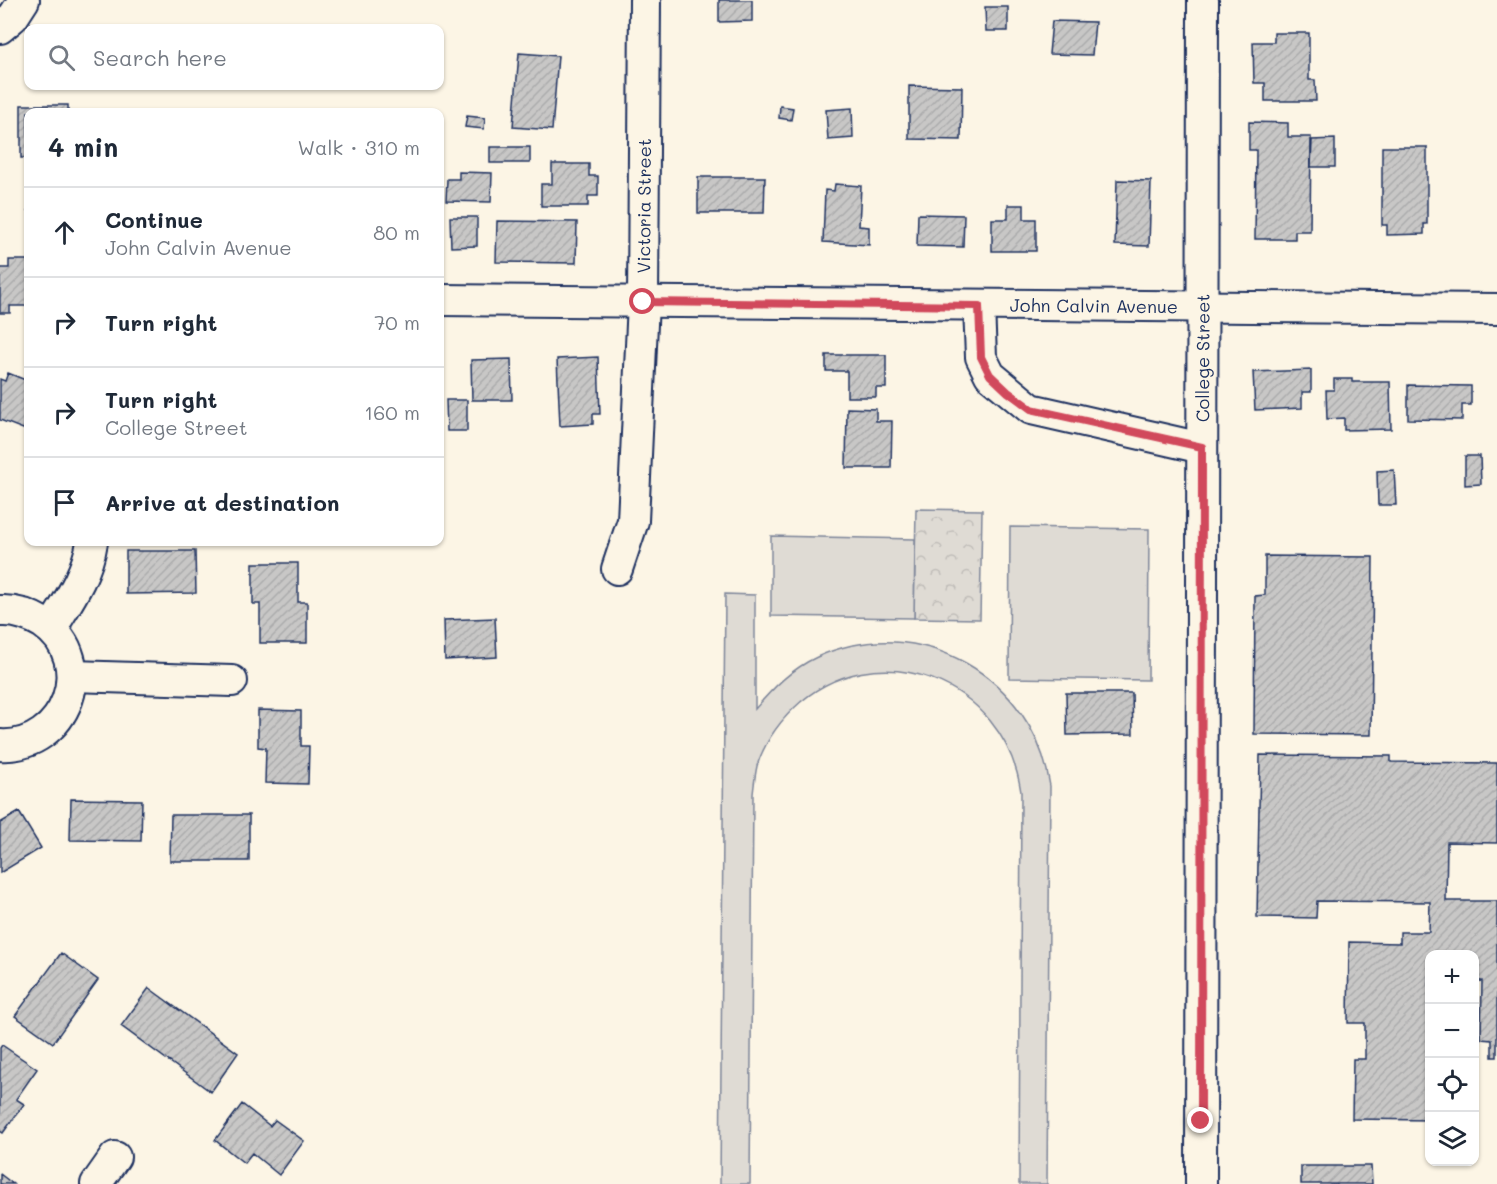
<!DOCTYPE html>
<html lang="en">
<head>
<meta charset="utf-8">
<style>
	body { margin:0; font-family:Mali,sans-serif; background:#f6f6f7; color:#1f2937 }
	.controls { position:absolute; right:18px; bottom:18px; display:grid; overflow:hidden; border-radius:12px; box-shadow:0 2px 4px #0004 }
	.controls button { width:54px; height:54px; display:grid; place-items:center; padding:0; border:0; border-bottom:2px solid #e0e1e3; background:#fff; color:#1f2937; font:30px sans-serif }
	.stop { position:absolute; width:18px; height:18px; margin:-14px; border:4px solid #d1495b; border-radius:50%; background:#fff }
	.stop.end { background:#d1495b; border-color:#fff; box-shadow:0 2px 6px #0008 }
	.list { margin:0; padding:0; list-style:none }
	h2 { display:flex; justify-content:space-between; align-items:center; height:78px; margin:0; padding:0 24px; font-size:26px }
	h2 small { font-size:20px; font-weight:400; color:#747a83 }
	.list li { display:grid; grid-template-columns:39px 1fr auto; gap:18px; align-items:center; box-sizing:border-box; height:90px; padding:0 24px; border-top:2px solid #e0e1e3 }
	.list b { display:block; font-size:22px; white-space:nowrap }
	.list p { margin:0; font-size:20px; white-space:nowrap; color:#747a83 }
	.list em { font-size:20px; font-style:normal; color:#747a83 }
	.icon { flex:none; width:33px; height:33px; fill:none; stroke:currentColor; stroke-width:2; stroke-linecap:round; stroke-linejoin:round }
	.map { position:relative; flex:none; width:1497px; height:1184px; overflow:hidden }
	.search { position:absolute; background:#fff; box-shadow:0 2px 4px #0004; left:24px; top:24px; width:420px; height:66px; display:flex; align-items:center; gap:15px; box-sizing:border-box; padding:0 21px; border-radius:12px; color:#747a83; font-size:22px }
	.panel { position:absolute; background:#fff; box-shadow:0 2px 4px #0004; left:24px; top:108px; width:420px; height:438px; border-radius:12px }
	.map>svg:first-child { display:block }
	.park { fill:url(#park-crowns); stroke:#7d8599; stroke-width:1.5 }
	.pitch { fill:#dfdbd4; stroke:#7d8599; stroke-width:1.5 }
	.building { fill:url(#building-hatch); stroke:#1b2f5e; stroke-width:1.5 }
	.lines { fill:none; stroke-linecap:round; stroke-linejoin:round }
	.minor-casing { stroke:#1b2f5e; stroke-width:34 }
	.minor { stroke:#fcf5e5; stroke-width:30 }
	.route { stroke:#d1495b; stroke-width:8 }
	.labels { text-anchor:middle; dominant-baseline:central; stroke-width:4.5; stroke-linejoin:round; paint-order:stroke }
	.street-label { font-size:18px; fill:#1b2f5e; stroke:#fcf5e5 }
</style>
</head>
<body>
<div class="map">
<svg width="1497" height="1184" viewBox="0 0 1497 1184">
	<defs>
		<pattern id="park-crowns" width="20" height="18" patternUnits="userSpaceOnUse" patternTransform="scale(1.5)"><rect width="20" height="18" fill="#dfdbd4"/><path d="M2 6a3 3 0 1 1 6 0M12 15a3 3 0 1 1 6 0" fill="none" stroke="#bfbcb8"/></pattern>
		<pattern id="building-hatch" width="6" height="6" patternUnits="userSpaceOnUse" patternTransform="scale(1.5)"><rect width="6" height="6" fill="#c8c7c6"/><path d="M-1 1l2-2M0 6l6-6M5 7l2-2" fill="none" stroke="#ababac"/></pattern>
	</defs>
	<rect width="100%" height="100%" fill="#fcf5e5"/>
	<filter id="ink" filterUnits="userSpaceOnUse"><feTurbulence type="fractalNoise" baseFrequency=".0167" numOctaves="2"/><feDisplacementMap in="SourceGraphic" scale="12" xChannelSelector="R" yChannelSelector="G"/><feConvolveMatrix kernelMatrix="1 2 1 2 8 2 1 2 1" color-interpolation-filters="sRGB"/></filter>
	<g filter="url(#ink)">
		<!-- park -->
		<path class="park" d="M 916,509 L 982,510 L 980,619 L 914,618 Z"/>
		<!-- pitch -->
		<path class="pitch" d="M 1010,527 L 1149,529 L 1148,680 L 1009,678 Z
			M 771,536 L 915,539 L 914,618 L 771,616 Z
			M 725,594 L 755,595 L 755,709 C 773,688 791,669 817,657 C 919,610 1034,677 1050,786 L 1047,1184 L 1019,1184 L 1021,792 C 1005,681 876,629 793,709 C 777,725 764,744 757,766 C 755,775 754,785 753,794 L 750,1184 L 720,1184 Z"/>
		<!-- building -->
		<path class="building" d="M 719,0 L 752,0 L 752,21 L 719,22 Z
			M 985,7 L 1008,7 L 1008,31 L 986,31 Z
			M 1052,21 L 1095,22 L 1092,55 L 1049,54 Z
			M 1274,33 L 1309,33 L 1309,80 L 1315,80 L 1316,101 L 1265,101 L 1265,83 L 1254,83 L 1253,42 L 1274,42 Z
			M 519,53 L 558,56 L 552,130 L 513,127 Z
			M 909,86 L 962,87 L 961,140 L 909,139 Z
			M 21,105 L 68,105 L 68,112 L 28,112 L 28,211 L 28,158 L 21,158 Z
			M 780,106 L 793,108 L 791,120 L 779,118 Z
			M 852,108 L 853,138 L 828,140 L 826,110 Z
			M 467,116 L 485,118 L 484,129 L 465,127 Z
			M 1249,122 L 1288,123 L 1288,137 L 1311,137 L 1310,231 L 1295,231 L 1295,239 L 1255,239 L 1256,150 L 1249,150 Z
			M 1335,139 L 1335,167 L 1311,167 L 1312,140 Z
			M 490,147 L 530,147 L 530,163 L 490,163 Z
			M 1382,147 L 1427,147 L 1427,224 L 1424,224 L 1424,234 L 1387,235 L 1387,225 L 1382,225 Z
			M 552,164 L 589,164 L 589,176 L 598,176 L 598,196 L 588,196 L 588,206 L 541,206 L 541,184 L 552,184 Z
			M 459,172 L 492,173 L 491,202 L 446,201 L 447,179 L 459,179 Z
			M 698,177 L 765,177 L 764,213 L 698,213 Z
			M 1117,180 L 1151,181 L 1149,246 L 1115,245 Z
			M 835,184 L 861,186 L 859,226 L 869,227 L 869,245 L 823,242 L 825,190 L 834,191 Z
			M 1008,205 L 1024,205 L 1024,219 L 1036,219 L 1036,251 L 992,251 L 992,219 L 1008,219 Z
			M 918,214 L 964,215 L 963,247 L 917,246 Z
			M 450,217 L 477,217 L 477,246 L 451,247 Z
			M 497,221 L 577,222 L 576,263 L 496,262 Z
			M 9,260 L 28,260 L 28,306 L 10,306 L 10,313 L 0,313 L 0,268 L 9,268 Z
			M 826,355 L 886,355 L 886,388 L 876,388 L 876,397 L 847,397 L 847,371 L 826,371 Z
			M 598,357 L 600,414 L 593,414 L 593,424 L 560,426 L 557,359 Z
			M 511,359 L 512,400 L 472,400 L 471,360 Z
			M 1311,370 L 1311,392 L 1302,392 L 1302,408 L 1255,410 L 1253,372 Z
			M 8,373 L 28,381 L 28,431 L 0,420 L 0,379 L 5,381 Z
			M 1334,379 L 1352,379 L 1352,382 L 1390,382 L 1391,429 L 1344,430 L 1344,418 L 1327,419 L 1326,390 L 1334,390 Z
			M 1408,385 L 1471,386 L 1471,405 L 1462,405 L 1462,420 L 1408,419 Z
			M 446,400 L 467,400 L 467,431 L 447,431 Z
			M 847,408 L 876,409 L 876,421 L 892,421 L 891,468 L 846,468 Z
			M 1465,456 L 1480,456 L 1481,484 L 1465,485 Z
			M 1394,470 L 1396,505 L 1378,505 L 1377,471 Z
			M 126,551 L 195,551 L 196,593 L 126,594 Z
			M 1265,556 L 1373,557 L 1371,735 L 1254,734 L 1255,596 L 1265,595 Z
			M 253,563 L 298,563 L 298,602 L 307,602 L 307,643 L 260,643 L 260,604 L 253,604 Z
			M 495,618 L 497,657 L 445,660 L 444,620 Z
			M 1066,693 L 1132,693 L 1133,734 L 1067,735 Z
			M 258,710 L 301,711 L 301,746 L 309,746 L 308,784 L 265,783 L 266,748 L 258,747 Z
			M 1260,755 L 1391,756 L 1391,762 L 1497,763 L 1497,843 L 1447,842 L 1446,901 L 1497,901 L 1497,1057 L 1492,1057 L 1492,1040 L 1481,1039 L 1482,981 L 1474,981 L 1474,954 L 1430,954 L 1428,1060 L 1430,1060 L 1430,1120 L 1352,1119 L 1353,1059 L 1365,1059 L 1365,1023 L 1348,1023 L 1349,942 L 1400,943 L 1400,932 L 1429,932 L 1430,902 L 1317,901 L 1316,918 L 1257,917 Z
			M 71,799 L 142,800 L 141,841 L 70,840 Z
			M 19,812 L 41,848 L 0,873 L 0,823 Z
			M 171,815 L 249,815 L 249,861 L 170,861 Z
			M 61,953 L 98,980 L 53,1043 L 15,1016 Z
			M 149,988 L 238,1053 L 211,1092 L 121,1026 Z
			M 2,1045 L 37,1069 L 16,1099 L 24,1104 L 3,1133 L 0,1131 L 0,1048 Z
			M 242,1104 L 270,1126 L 275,1120 L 304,1141 L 279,1175 L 252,1153 L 244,1163 L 215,1140 Z
			M 1301,1166 L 1371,1166 L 1372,1184 L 1301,1184 Z
			M 0,1174 L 13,1184 L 0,1184 Z"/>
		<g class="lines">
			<!-- minor casing -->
			<g class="minor-casing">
				<g id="minor">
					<path d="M 0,28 L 13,17 L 24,0"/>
					<path id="s1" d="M 440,300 L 1497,309"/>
					<path d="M 979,306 L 981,357 L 990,375 L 1031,409 L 1202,448"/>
					<path id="s2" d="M 617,569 L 633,521 L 643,302 L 645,0"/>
					<path d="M 0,611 C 16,610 30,615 43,623 C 99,661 66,749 0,745"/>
					<path d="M 51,629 C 68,601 87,575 92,542"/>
					<path d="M 72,676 L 232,681"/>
					<path d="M 96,1184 L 115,1157"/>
					<path id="s3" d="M 1201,1184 L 1203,0"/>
				</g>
			</g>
			<!-- minor -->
			<use href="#minor" class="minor"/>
		</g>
	</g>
	<g class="lines" filter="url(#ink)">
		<!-- route -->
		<path class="route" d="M 643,302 L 979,306 L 981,357 L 990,375 L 1008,392 L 1031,409 L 1202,447 L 1201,1121"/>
	</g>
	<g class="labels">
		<!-- street labels -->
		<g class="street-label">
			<text stroke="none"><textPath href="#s2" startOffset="366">Victoria Street</textPath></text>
			<text stroke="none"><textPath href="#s1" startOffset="654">John Calvin Avenue</textPath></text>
			<text stroke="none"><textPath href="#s3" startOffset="826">College Street</textPath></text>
		</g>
	</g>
</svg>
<div class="controls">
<button>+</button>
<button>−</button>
<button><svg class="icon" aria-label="locate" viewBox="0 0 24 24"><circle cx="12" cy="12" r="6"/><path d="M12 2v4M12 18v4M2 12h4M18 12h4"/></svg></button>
<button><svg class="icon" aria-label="layers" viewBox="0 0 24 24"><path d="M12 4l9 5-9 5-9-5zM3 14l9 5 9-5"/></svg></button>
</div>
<div class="stop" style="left:643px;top:302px"></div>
<div class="stop end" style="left:1201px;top:1121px"></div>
<div class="search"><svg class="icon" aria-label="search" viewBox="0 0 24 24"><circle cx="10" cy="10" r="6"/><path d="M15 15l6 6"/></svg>Search here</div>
<section class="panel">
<h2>4 min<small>Walk · 310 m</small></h2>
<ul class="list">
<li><svg class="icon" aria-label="ahead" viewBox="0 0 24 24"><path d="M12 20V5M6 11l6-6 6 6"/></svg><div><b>Continue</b><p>John Calvin Avenue</p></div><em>80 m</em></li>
<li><svg class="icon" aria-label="right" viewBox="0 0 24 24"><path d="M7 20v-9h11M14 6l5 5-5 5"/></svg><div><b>Turn right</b></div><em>70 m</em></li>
<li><svg class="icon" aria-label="right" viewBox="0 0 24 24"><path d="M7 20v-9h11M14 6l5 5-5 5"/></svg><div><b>Turn right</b><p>College Street</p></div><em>160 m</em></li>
<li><svg class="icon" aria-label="arrive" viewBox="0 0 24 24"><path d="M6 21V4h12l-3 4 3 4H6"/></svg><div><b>Arrive at destination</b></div></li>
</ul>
</section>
</div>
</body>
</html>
